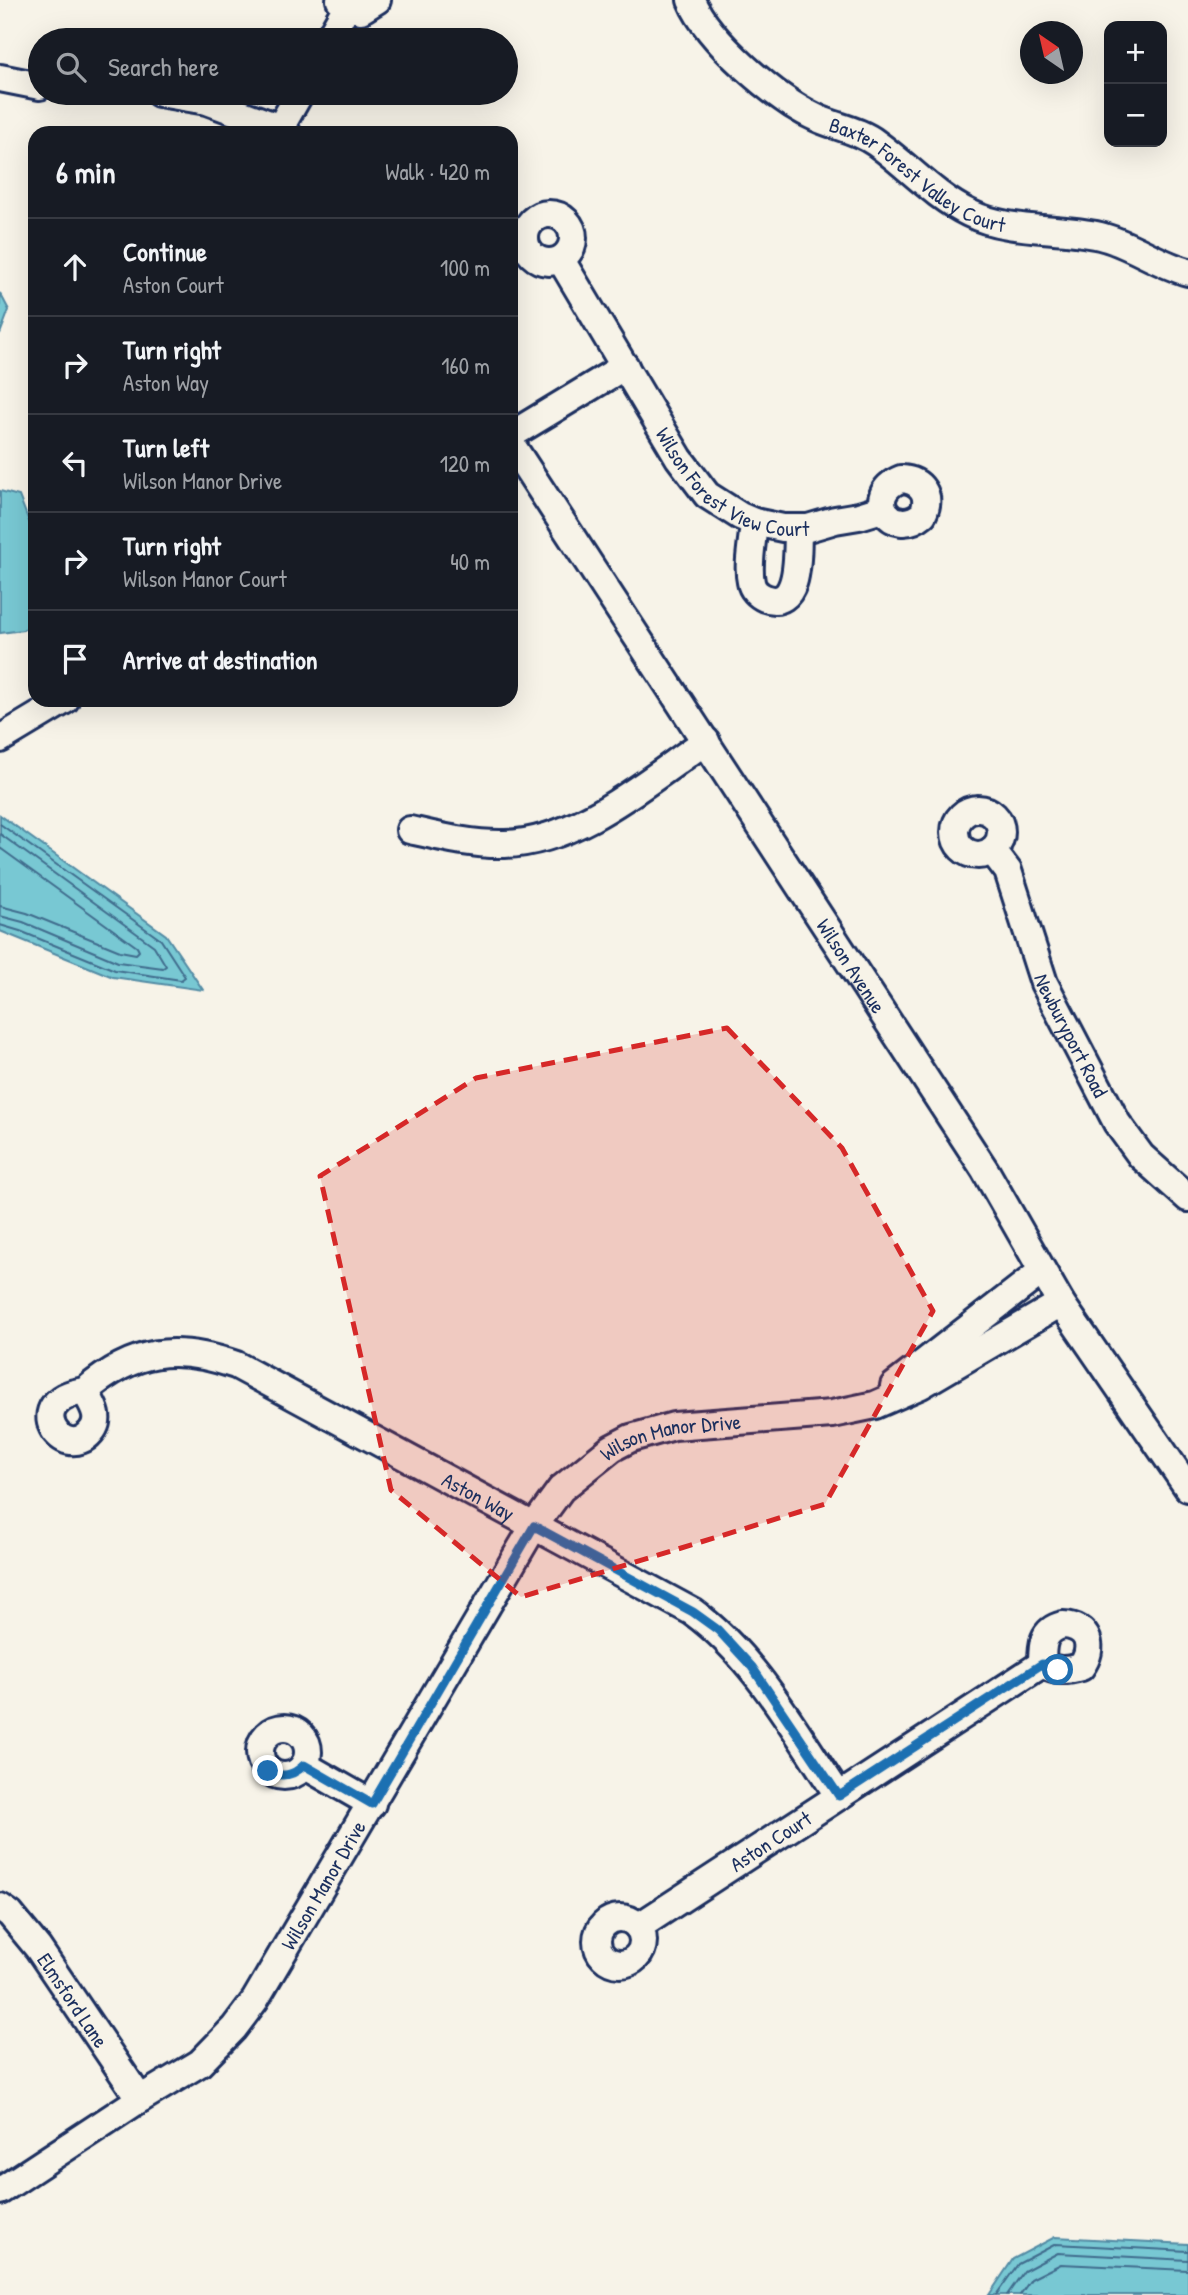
<!DOCTYPE html>
<html lang="en">
<head>
<meta charset="utf-8">
<style>
	body { margin:0; font-family:"Patrick Hand",sans-serif; background:#20242c; color:#f1f3f6 }
	.controls { position:absolute; right:21px; top:21px; display:grid; overflow:hidden; border-radius:14px; box-shadow:0 7px 28px #0002 }
	.controls button { width:63px; height:63px; display:grid; place-items:center; padding:0; border:0; border-bottom:2px solid #363941; background:#171b24; color:#f1f3f6; font:35px sans-serif }
	.compass { position:absolute; left:1020px; top:21px; width:63px; height:63px; border-radius:50%; background:#171b24; box-shadow:0 7px 28px #0002; rotate:326deg }
	.stop { position:absolute; width:21px; height:21px; margin:-16px; border:5px solid #1f6fb2; border-radius:50%; background:#fff }
	.stop.end { background:#1f6fb2; border-color:#fff; box-shadow:0 2px 7px #0008 }
	.list { margin:0; padding:0; list-style:none }
	h2 { display:flex; justify-content:space-between; align-items:center; height:91px; margin:0; padding:0 28px; font-size:30px }
	h2 small { font-size:23px; font-weight:400; color:#9ea1a6 }
	.list li { display:grid; grid-template-columns:46px 1fr auto; gap:21px; align-items:center; box-sizing:border-box; height:98px; padding:0 28px; border-top:2px solid #363941 }
	.list b { display:block; font-size:26px; white-space:nowrap }
	.list p { margin:0; font-size:23px; white-space:nowrap; color:#9ea1a6 }
	.list em { font-size:23px; font-style:normal; color:#9ea1a6 }
	.icon { flex:none; width:38px; height:38px; fill:none; stroke:currentColor; stroke-width:2; stroke-linecap:round; stroke-linejoin:round }
	.map { position:relative; flex:none; width:1188px; height:2295px; overflow:hidden }
	.search { position:absolute; background:#171b24; box-shadow:0 7px 28px #0002; left:28px; top:28px; width:490px; height:77px; display:flex; align-items:center; gap:18px; box-sizing:border-box; padding:0 24px; border-radius:38px; color:#9ea1a6; font-size:26px }
	.panel { position:absolute; background:#171b24; box-shadow:0 7px 28px #0002; left:28px; top:126px; width:490px; height:581px; border-radius:21px }
	.map>svg:first-child { display:block }
	.water { fill:#78c8d3; stroke:#538ba4; stroke-width:2 }
	.lines { fill:none; stroke-linecap:round; stroke-linejoin:round }
	.shore { stroke:#406c8d; stroke-width:2 }
	.minor-casing { stroke:#1b2f5e; stroke-width:32 }
	.minor { stroke:#f7f3e8; stroke-width:26 }
	.route { stroke:#1f6fb2; stroke-width:9 }
	.marked { fill:#d62828; fill-opacity:0.2; stroke:#d62828; stroke-width:5; stroke-dasharray:14 9; stroke-linejoin:round }
	.labels { text-anchor:middle; dominant-baseline:central; stroke-width:5; stroke-linejoin:round; paint-order:stroke }
	.street-label { font-size:21px; fill:#1b2f5e; stroke:#f7f3e8 }
</style>
</head>
<body>
<div class="map">
<svg width="1188" height="2295" viewBox="0 0 1188 2295">
	<rect width="100%" height="100%" fill="#f7f3e8"/>
	<filter id="ink" filterUnits="userSpaceOnUse"><feTurbulence type="fractalNoise" baseFrequency=".0143" numOctaves="2"/><feDisplacementMap in="SourceGraphic" scale="14" xChannelSelector="R" yChannelSelector="G"/><feConvolveMatrix kernelMatrix="1 2 1 2 8 2 1 2 1" color-interpolation-filters="sRGB"/></filter>
	<g filter="url(#ink)">
		<!-- water -->
		<path class="water" d="M 0,293 L 9,310 L 0,334 Z
			M 0,491 L 19,496 L 35,537 L 35,622 L 23,630 L 0,633 Z
			M 0,815 L 166,935 L 203,990 L 113,977 L 0,931 Z
			M 1055,2237 L 1188,2244 L 1188,2295 L 989,2295 L 1013,2259 Z"/>
		<g class="lines">
			<!-- shore -->
			<path class="shore" d="M 0,824 L 161,940 L 185,977 L 181,980 L 115,970 L 20,931 L 0,925
				M 0,834 L 154,946 L 166,966 L 163,968 L 118,962 L 23,922 L 0,916
				M 0,848 L 137,947 L 139,951 L 136,954 L 120,951 L 27,913 L 0,906
				M 996,2295 L 1018,2264 L 1056,2244 L 1188,2251
				M 1007,2295 L 1024,2271 L 1058,2253 L 1188,2260
				M 1020,2295 L 1031,2279 L 1061,2264 L 1188,2270"/>
			<!-- minor casing -->
			<g class="minor-casing">
				<g id="minor">
					<path d="M 340,0 L 347,6 L 361,10 L 377,0"/>
					<path id="s1" d="M 691,0 C 708,41 777,100 817,118 C 836,127 859,130 876,143 C 907,165 934,196 969,213 C 1009,233 1057,226 1100,236 C 1130,243 1157,264 1188,272"/>
					<path d="M 328,40 L 347,6"/>
					<path d="M 0,78 L 40,86"/>
					<path d="M 159,93 L 207,101 L 280,128 L 287,133"/>
					<path d="M 280,128 L 300,93"/>
					<circle cx="549" cy="238" r="24"/>
					<path id="s2" d="M 561,260 L 679,458 L 707,495 L 740,516 L 754,522 L 783,528 L 808,528 L 835,520 L 859,516 L 882,509"/>
					<path d="M 511,435 L 625,366"/>
					<path id="s3" d="M 511,444 L 985,1170 L 1061,1303 L 1188,1488"/>
					<path d="M 901,479 C 921,480 932,495 923,514 C 892,540 861,495 901,479 Z"/>
					<path d="M 754,522 C 753,540 747,564 751,582 C 752,589 758,595 765,598 C 802,612 797,548 798,528"/>
					<path d="M 0,739 L 65,700"/>
					<circle cx="978" cy="832" r="23"/>
					<path d="M 410,830 C 441,837 473,845 505,844 C 578,842 647,781 706,741"/>
					<path id="s4" d="M 992,850 L 1008,871 L 1044,983 L 1117,1123 L 1141,1156 L 1188,1198"/>
					<path d="M 894,1386 L 1042,1271"/>
					<path id="s5" d="M 85,1391 C 134,1349 175,1344 236,1365 L 693,1612 C 757,1659 795,1732 839,1796"/>
					<path d="M 85,1391 C 92,1404 103,1418 91,1432 C 64,1465 18,1400 85,1391 Z"/>
					<path d="M 1063,1625 C 1089,1626 1095,1648 1081,1667 C 1067,1671 1055,1672 1042,1664 C 1042,1645 1042,1630 1063,1625 Z"/>
					<circle cx="284" cy="1752" r="24"/>
					<path d="M 304,1765 L 372,1804"/>
					<path id="s6" d="M 0,1907 L 10,1914 L 38,1948 L 140,2099"/>
					<circle cx="620" cy="1941" r="23"/>
					<path id="s7" d="M 638,1927 L 1042,1664"/>
					<path id="s8" d="M 0,2191 L 140,2099 L 200,2063 L 234,2028 L 255,2000 L 534,1526 L 561,1489 L 612,1448 L 631,1438 L 674,1426 L 832,1414 L 875,1405 L 921,1385 L 1061,1303"/>
				</g>
			</g>
			<!-- minor -->
			<use href="#minor" class="minor"/>
		</g>
	</g>
	<g class="lines" filter="url(#ink)">
		<!-- route -->
		<path class="route" d="M 268,1771 C 282,1778 293,1776 304,1765 L 372,1804 L 534,1526 L 693,1612 L 718,1630 L 752,1667 L 839,1796 L 1042,1664 L 1058,1670"/>
	</g>
	<!-- marked area -->
	<path class="marked" d="M 727,1028 L 842,1148 L 933,1311 L 825,1504 L 521,1597 L 391,1490 L 320,1176 L 476,1078 Z"/>
	<g class="labels">
		<!-- street labels -->
		<g class="street-label">
			<text stroke="none"><textPath href="#s1" startOffset="292">Baxter Forest Valley Court</textPath></text>
			<text stroke="none"><textPath href="#s2" startOffset="292">Wilson Forest View Court</textPath></text>
			<text stroke="none"><textPath href="#s3" startOffset="623">Wilson Avenue</textPath></text>
			<text stroke="none"><textPath href="#s4" startOffset="203">Newburyport Road</textPath></text>
			<text stroke="none"><textPath href="#s8" startOffset="1043">Wilson Manor Drive</textPath></text>
			<text stroke="none"><textPath href="#s5" startOffset="438">Aston Way</textPath></text>
			<text stroke="none"><textPath href="#s7" startOffset="158">Aston Court</textPath></text>
			<text stroke="none"><textPath href="#s8" startOffset="455">Wilson Manor Drive</textPath></text>
			<text stroke="none"><textPath href="#s6" startOffset="119">Elmsford Lane</textPath></text>
		</g>
	</g>
</svg>
<div class="controls">
<button>+</button>
<button>−</button>
</div>
<svg class="compass" viewBox="-18 -18 36 36"><path d="M0-13l5 13h-10z" fill="#e53935"/><path d="M0 13l5-13h-10z" fill="#9ea1a6"/></svg>
<div class="stop" style="left:1058px;top:1670px"></div>
<div class="stop end" style="left:268px;top:1771px"></div>
<div class="search"><svg class="icon" aria-label="search" viewBox="0 0 24 24"><circle cx="10" cy="10" r="6"/><path d="M15 15l6 6"/></svg>Search here</div>
<section class="panel">
<h2>6 min<small>Walk · 420 m</small></h2>
<ul class="list">
<li><svg class="icon" aria-label="ahead" viewBox="0 0 24 24"><path d="M12 20V5M6 11l6-6 6 6"/></svg><div><b>Continue</b><p>Aston Court</p></div><em>100 m</em></li>
<li><svg class="icon" aria-label="right" viewBox="0 0 24 24"><path d="M7 20v-9h11M14 6l5 5-5 5"/></svg><div><b>Turn right</b><p>Aston Way</p></div><em>160 m</em></li>
<li><svg class="icon" aria-label="left" viewBox="0 0 24 24"><path d="M17 20v-9H6M10 6l-5 5 5 5"/></svg><div><b>Turn left</b><p>Wilson Manor Drive</p></div><em>120 m</em></li>
<li><svg class="icon" aria-label="right" viewBox="0 0 24 24"><path d="M7 20v-9h11M14 6l5 5-5 5"/></svg><div><b>Turn right</b><p>Wilson Manor Court</p></div><em>40 m</em></li>
<li><svg class="icon" aria-label="arrive" viewBox="0 0 24 24"><path d="M6 21V4h12l-3 4 3 4H6"/></svg><div><b>Arrive at destination</b></div></li>
</ul>
</section>
</div>
</body>
</html>
